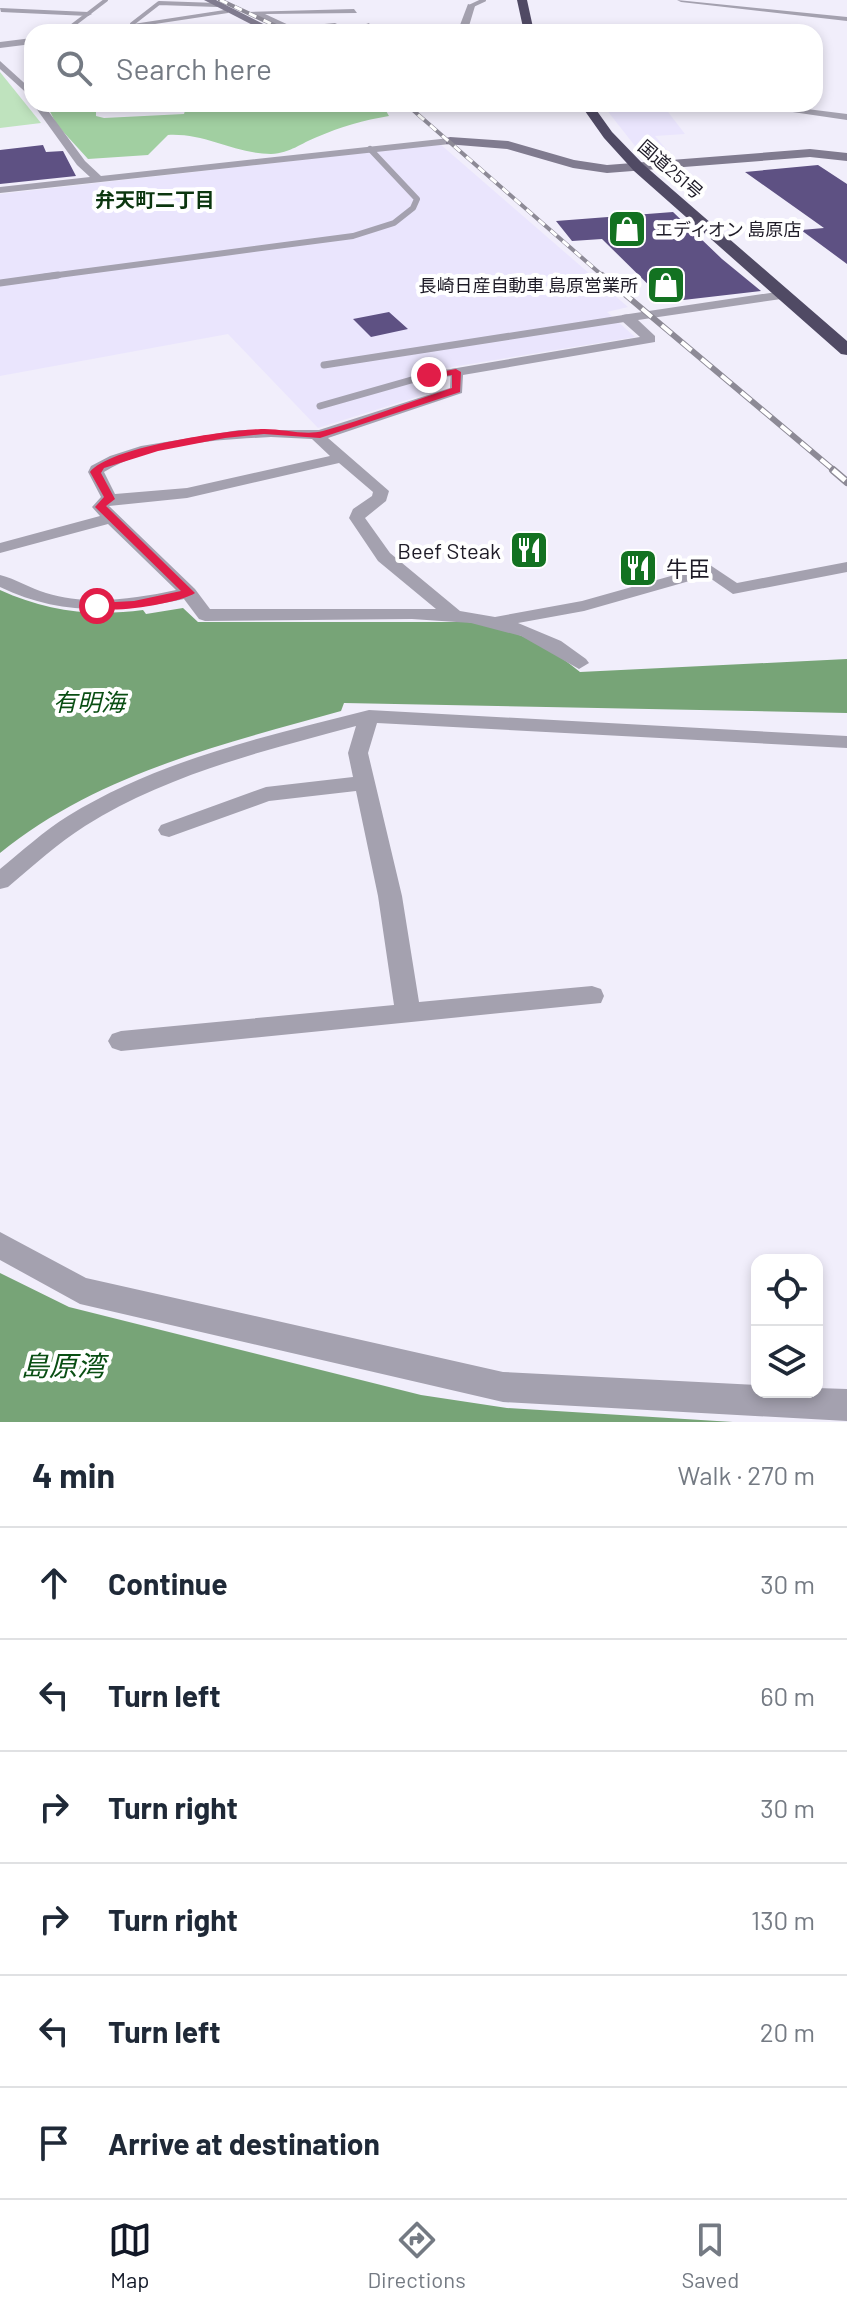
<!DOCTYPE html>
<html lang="en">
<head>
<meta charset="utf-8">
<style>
	body { margin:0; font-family:Barlow,"Noto Sans JP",sans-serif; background:#f6f6f7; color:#1f2937 }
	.controls { position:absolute; right:24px; bottom:24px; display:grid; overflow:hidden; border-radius:16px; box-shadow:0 4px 12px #0003 }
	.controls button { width:72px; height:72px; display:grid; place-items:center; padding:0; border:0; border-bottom:2px solid #e0e1e3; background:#fff; color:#1f2937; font:40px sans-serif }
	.stop { position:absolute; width:24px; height:24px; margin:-18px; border:6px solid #e11d48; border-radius:50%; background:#fff }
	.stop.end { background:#e11d48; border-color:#fff; box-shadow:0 2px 8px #0008 }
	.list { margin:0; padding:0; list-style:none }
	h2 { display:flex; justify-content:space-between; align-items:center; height:104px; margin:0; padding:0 32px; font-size:34px }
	h2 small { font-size:26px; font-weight:400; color:#747a83 }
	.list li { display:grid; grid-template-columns:52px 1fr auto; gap:24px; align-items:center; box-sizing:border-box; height:112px; padding:0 32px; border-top:2px solid #e0e1e3 }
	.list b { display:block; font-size:30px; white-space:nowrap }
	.list em { font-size:26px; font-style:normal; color:#747a83 }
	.icon { flex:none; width:44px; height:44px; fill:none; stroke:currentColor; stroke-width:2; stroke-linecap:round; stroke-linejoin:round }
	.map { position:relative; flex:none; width:847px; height:1422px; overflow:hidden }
	.search { position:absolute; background:#fff; box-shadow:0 4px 12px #0003; left:24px; right:24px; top:24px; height:88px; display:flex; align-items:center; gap:20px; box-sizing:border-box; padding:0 28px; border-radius:24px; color:#747a83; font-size:30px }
	.sheet { height:776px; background:#fff }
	nav { display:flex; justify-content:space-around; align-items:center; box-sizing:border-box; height:112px; border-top:2px solid #e0e1e3; background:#fff; font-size:22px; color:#747a83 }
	nav a { display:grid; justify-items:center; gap:4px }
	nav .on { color:#111827 }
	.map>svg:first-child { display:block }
	.built { fill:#eae5fd }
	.green { fill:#bfe3be }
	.forest { fill:#a1cfa1 }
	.water { fill:#77a477 }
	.building { fill:#5e5183 }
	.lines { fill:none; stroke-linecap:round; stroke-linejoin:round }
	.lane-far2 { stroke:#a4a1af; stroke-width:4 }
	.lane-far1 { stroke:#a4a1af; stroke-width:6 }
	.lane { stroke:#a4a1af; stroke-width:7 }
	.street { fill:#a4a1af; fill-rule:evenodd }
	.secondary { fill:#807b8f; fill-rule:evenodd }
	.highway { fill:#504a64; fill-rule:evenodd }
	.rail-far2-casing { stroke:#8d8a96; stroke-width:4 }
	.rail-far1-casing { stroke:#8d8a96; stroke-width:6 }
	.rail-casing { stroke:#8d8a96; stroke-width:8 }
	.rail-far2 { stroke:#fff; stroke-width:3; stroke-dasharray:8; stroke-linecap:butt }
	.rail-far1 { stroke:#fff; stroke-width:4; stroke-dasharray:13; stroke-linecap:butt }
	.rail { stroke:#fff; stroke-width:5; stroke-dasharray:16; stroke-linecap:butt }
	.route { fill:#e11d48 }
	.labels { text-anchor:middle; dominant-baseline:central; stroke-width:8; stroke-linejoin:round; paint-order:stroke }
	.far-street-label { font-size:18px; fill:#1e1b27; stroke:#fff }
	.far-poi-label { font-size:18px; fill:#1e1b27; stroke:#fff; text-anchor:start }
	.far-neighbourhood-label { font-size:20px; font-weight:bold; fill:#0b360f; stroke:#fff }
	.poi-label { font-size:22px; fill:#1e1b27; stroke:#fff; text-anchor:end }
	.water-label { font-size:24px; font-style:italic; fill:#094e13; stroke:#fff }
	.near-water-label { font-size:28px; font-style:italic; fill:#094e13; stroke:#fff }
</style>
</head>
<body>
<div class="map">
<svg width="847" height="1422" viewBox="0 0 847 1422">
	<rect width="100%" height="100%" fill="#f1eefb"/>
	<!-- built -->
	<path class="built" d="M 602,104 L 662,104 L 685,134 L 655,136 L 671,155 L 646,160 Z
		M 440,144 L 628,307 L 607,312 L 635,337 L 446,368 L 446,382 L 439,390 L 318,428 L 228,334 L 0,376 L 0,194 Z"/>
	<!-- green -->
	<path class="green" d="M 0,72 L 41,123 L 0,128 Z"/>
	<!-- forest -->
	<path class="forest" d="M 46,104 L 96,104 L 96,116 L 104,118 L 184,114 L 187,104 L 255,104 L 256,109 L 326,110 L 335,104 L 382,104 L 389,116 C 364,120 340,127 317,137 C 301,143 291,153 271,154 C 235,154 206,133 168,135 L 148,155 L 88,159 L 57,125 Z"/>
	<!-- water -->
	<path class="water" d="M 0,590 C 46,611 92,617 143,610 L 146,614 L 183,608 L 198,622 L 468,622 C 516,630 542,641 580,672 L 847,659 L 847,713 L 344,703 L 341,711 C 223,744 97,774 0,853 Z
		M 0,1273 L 69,1307 L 421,1395 L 507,1408 L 733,1422 L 0,1422 Z"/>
	<!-- building -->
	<path class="building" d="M 43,145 L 46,152 L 63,151 L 76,176 L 0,184 L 0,150 Z
		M 818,165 L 847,184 L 847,264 L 801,230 L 824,228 L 745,172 Z
		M 673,212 L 722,259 L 761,291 L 666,302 L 602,239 L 572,241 L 556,221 Z
		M 389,312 L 408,329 L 371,337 L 353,319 Z"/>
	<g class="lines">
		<!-- lane-far2 -->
		<path class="lane-far2" d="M 471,6 L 484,0
			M 132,24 L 159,3 L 217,5
			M 64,32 L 106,0"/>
		<!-- lane-far1 -->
		<path class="lane-far1" d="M 43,277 L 353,236 L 394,223 L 413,208 L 417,199 L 370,149"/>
		<!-- lane -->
		<path class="lane" d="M 0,283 L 58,275
			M 324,365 L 627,318
			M 320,406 L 429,375 L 456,372"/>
		<!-- street -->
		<path class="street" d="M 677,0 L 847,17 L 847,21 L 681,2 Z
			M 468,4 L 475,6 L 469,26 L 515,32 L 464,30 L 460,25 Z
			M 0,8 L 88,12 L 92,14 L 88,16 L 1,12 Z
			M 231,9 L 228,13 L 102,32 L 81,32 Z
			M 354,9 L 357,13 L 265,14 L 293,27 L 335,23 L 339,25 C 310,39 275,30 249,12 Z
			M 369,23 L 372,28 L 348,32 L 349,30 Z
			M 32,38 L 32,44 L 0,48 L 0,42 Z
			M 0,61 L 32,90 L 32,98 L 0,69 Z
			M 33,104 L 43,104 L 85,161 L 101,176 L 450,138 L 455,141 L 450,144 L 0,193 L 0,187 L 90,177 L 77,165 Z
			M 739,104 L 767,104 L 847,114 L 847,120 Z
			M 783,291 L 788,292 L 788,298 L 638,320 L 655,336 L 655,342 L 463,375 L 462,393 L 328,438 L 389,491 L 386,501 L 365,518 L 390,553 L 460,611 L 495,617 L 582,601 L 710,565 L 737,583 L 847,562 L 847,572 L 733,594 L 707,576 L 584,611 L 518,623 L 561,641 L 586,659 L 589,663 L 579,669 L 521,636 L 471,623 L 412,619 L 205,621 L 199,619 L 184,599 C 121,613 59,616 0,587 L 0,575 C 16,579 30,588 46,593 C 88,606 134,599 176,590 L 108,524 L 0,553 L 0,543 L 100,516 L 92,507 L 101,497 L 88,472 L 91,466 L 110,456 L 141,446 L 239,430 L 319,430 L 450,388 L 451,369 L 640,337 L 622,321 L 622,315 ZM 271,437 L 312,439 L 330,456 L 187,488 L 115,494 L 104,472 C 152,443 216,440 271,437 ZM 339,463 L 373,492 L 372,496 L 353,509 L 349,518 L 378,561 L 436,609 L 210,609 L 195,589 L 109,506 L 187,498 Z
			M 369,710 L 847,736 L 847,748 L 377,723 L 368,753 L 402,896 L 419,1002 L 592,986 L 601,989 L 604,996 L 601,1003 L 121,1051 L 112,1048 L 108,1041 L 112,1034 L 121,1031 L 394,1005 L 378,896 L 356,791 L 269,801 L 169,837 L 161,835 L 158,830 L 161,825 L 266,787 L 353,777 L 348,753 L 356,726 C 263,751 168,774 85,826 C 58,843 33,866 8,887 L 0,889 L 0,869 C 22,851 44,831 68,816 C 159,760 266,736 369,710 Z
			M 0,1232 L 86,1278 L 503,1372 L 757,1385 L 757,1392 L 817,1392 L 817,1388 L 847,1389 L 847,1421 L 503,1402 L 80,1304 L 0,1260 Z"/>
		<!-- secondary -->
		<path class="secondary" d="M 204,0 L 216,0 L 279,32 L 266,32 Z
			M 450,137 L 508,141 L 574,160 L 607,165 L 810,149 L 847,153 L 847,161 L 810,157 L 607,173 L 573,168 L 507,149 L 446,144 L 446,138 Z"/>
		<!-- highway -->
		<path class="highway" d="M 517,0 L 527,0 L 534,32 L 524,32 Z
			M 580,104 L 592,104 L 612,132 L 644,165 L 847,341 L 847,355 L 841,354 L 634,171 L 604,138 Z"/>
		<!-- rail-far2 casing -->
		<g class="rail-far2-casing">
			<path id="rail-far2" d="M 220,0 L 289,32
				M 406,104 L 604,277"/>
		</g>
		<!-- rail-far1 casing -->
		<g class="rail-far1-casing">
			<path id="rail-far1" d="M 602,275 L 836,472"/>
		</g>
		<!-- rail casing -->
		<g class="rail-casing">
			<path id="rail" d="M 833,470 L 847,482"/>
		</g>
		<!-- rail-far2 -->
		<use href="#rail-far2" class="rail-far2"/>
		<!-- rail-far1 -->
		<use href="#rail-far1" class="rail-far1"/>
		<!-- rail -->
		<use href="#rail" class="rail"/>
	</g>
	<!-- route -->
	<path class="route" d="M 456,369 L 461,372 L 460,392 L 320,438 L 264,434 L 225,438 L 158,451 L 104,468 L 101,473 L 115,499 L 106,506 L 195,593 C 181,603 105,616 91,606 L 97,603 L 134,601 L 181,591 L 95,507 L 104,497 L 90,472 C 109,447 227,430 261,429 C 281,428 304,436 323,431 C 366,419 409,402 452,388 L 452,375 L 429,378 L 424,375 Z"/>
	<!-- icons -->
	<defs>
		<g id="shop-square" transform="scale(2)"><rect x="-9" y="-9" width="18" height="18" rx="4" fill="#137221" stroke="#fff"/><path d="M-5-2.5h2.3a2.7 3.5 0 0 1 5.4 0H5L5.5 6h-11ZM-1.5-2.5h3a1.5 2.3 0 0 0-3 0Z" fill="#fff"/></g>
		<g id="restaurant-square" transform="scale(2)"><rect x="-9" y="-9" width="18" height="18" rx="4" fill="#137221" stroke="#fff"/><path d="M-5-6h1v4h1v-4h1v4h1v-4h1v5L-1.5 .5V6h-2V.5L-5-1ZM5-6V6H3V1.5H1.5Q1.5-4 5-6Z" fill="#fff"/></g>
	</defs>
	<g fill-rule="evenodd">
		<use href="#shop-square" x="627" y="229"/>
		<use href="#shop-square" x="666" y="285"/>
		<use href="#restaurant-square" x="529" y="550"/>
		<use href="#restaurant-square" x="638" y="568"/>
	</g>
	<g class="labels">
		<!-- far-street labels -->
		<g class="far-street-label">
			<text transform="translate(671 169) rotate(41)">国道251号</text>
		</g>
		<!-- far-poi labels -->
		<g class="far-poi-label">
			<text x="655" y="229">エディオン 島原店</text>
			<text x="638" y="285" text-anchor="end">長崎日産自動車 島原営業所</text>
		</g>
		<!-- far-neighbourhood labels -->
		<g class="far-neighbourhood-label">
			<text x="155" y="199">弁天町二丁目</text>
		</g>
		<!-- poi labels -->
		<g class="poi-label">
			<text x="501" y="550">Beef Steak</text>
			<text x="666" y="568" text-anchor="start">牛臣</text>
		</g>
		<!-- water labels -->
		<g class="water-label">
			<text x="89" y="701">有明海</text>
		</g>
		<!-- near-water labels -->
		<g class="near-water-label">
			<text x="63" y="1365">島原湾</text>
		</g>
	</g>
</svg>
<div class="controls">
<button><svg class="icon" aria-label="locate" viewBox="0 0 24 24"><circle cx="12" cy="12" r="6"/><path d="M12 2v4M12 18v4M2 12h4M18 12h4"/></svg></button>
<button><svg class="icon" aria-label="layers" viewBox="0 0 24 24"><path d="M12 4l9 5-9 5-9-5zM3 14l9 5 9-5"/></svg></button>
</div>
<div class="stop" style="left:97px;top:606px"></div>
<div class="stop end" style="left:429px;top:375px"></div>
<div class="search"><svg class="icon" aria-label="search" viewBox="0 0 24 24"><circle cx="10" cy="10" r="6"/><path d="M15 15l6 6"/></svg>Search here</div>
</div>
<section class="sheet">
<h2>4 min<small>Walk · 270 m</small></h2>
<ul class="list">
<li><svg class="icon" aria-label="ahead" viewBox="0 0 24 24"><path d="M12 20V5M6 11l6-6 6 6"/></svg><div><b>Continue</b></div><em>30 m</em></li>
<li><svg class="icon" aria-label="left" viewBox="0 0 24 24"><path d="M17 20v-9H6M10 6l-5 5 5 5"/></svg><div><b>Turn left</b></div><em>60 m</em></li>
<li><svg class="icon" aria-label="right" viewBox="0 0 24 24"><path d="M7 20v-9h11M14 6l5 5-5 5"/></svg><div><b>Turn right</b></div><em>30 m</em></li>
<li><svg class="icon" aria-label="right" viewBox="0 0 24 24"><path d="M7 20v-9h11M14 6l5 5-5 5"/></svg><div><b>Turn right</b></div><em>130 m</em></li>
<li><svg class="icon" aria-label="left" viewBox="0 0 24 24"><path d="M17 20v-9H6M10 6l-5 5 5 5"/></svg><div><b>Turn left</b></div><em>20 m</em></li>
<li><svg class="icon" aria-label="arrive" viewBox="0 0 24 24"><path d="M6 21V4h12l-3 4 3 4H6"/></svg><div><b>Arrive at destination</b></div></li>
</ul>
</section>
<nav>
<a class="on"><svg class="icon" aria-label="map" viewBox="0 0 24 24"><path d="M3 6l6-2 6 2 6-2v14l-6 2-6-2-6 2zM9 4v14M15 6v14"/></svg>Map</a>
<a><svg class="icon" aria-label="directions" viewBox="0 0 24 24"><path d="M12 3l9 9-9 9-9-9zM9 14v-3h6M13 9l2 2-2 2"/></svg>Directions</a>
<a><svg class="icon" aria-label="saved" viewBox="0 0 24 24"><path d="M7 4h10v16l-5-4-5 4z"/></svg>Saved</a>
</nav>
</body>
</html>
